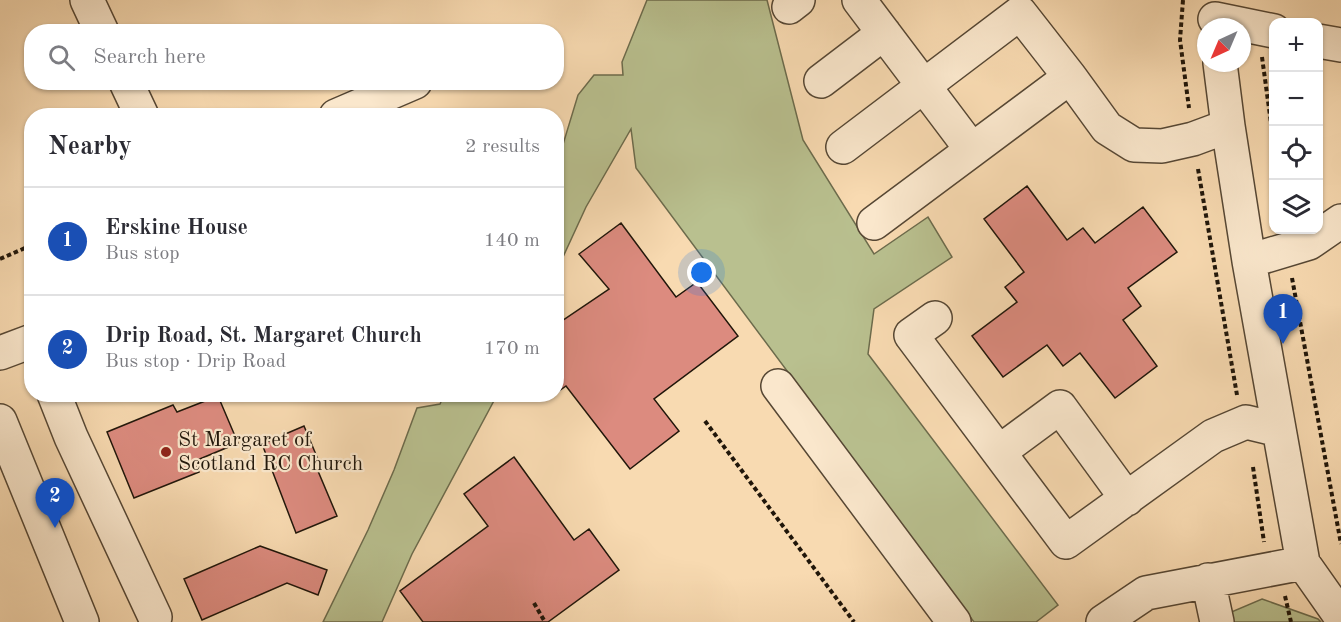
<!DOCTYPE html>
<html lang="en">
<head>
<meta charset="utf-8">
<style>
	body { margin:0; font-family:"Old Standard TT",serif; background:#f2f2f3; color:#2b2b33 }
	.controls { position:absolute; right:18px; top:18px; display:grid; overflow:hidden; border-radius:12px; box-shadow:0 2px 4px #0004 }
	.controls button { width:54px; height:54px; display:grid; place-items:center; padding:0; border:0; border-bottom:2px solid #e1e1e2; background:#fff; color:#2b2b33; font:30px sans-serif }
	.compass { position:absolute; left:1197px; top:18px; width:54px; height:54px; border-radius:50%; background:#fff; box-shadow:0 2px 4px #0004; rotate:224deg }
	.you { position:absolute; left:702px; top:273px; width:21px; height:21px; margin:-15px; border:4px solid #fff; border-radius:50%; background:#1a73e8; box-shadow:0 0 0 9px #1a73e833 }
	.badge { display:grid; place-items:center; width:39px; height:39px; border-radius:50%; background:#db2777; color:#fff; font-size:20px; font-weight:700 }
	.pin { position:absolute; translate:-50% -50px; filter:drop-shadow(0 2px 3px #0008) }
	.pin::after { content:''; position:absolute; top:32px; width:21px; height:18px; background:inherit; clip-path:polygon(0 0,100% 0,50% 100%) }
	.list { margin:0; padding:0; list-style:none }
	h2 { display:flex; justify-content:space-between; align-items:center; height:78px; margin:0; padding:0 24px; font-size:26px }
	h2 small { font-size:20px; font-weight:400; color:#7c7c81 }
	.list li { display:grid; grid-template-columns:39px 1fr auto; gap:18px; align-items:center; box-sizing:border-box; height:108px; padding:0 24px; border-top:2px solid #e1e1e2 }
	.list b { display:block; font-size:22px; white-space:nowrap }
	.list p { margin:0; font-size:20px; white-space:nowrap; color:#7c7c81 }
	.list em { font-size:20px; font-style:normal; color:#7c7c81 }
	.icon { flex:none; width:33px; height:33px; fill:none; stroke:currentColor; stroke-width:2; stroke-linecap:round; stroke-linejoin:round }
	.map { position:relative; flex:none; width:1341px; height:622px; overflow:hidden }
	.search { position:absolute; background:#fff; box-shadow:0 2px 4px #0004; left:24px; top:24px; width:540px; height:66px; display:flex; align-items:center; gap:15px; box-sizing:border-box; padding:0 21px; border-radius:24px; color:#7c7c81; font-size:22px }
	.panel { position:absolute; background:#fff; box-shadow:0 2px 4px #0004; left:24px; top:108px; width:540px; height:294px; border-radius:24px }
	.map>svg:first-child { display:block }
	.green { fill:#b9c08f; stroke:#6c6b4c; stroke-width:1.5 }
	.building { fill:#dc8b7f; stroke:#20160a; stroke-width:1.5 }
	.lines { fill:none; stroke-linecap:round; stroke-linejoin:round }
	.minor-casing { stroke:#564734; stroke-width:36 }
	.path { stroke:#20160a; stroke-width:4; stroke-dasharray:4.5 3; stroke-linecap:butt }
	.minor { stroke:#fae7cc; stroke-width:33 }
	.poi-dot { fill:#8f2418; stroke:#fae7cc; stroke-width:2 }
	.labels { text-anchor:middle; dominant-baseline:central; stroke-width:4.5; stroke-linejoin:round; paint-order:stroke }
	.poi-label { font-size:21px; fill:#20160a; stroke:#fae7cc; text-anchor:start }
</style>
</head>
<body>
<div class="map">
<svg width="1341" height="622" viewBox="0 0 1341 622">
	<rect width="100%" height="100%" fill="#f8dab1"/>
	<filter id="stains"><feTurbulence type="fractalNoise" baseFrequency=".00333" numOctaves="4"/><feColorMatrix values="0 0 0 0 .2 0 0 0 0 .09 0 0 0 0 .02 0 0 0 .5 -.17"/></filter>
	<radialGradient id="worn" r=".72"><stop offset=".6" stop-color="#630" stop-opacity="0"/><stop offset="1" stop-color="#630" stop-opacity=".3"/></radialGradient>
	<!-- green -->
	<path class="green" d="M 647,0 L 767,0 L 803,140 L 874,254 L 928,217 L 952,257 L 874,309 L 868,354 L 1058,605 L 1036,622 L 974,622 L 636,168 L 631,129 L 586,207 L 557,270 L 557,164 L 578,95 L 594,75 L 623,75 L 622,62 Z
		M 444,395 L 497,395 L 412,554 L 382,622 L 323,622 L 368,530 L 394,470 L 417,408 L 440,404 Z
		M 1262,599 L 1318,619 L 1321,622 L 1208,622 Z"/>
	<!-- building -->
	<path class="building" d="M 1027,186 L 1067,240 L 1083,228 L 1095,243 L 1143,207 L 1177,252 L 1128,288 L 1141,306 L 1123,320 L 1157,366 L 1115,398 L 1080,353 L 1063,366 L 1047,345 L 1003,377 L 972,336 L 1017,302 L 1005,287 L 1024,272 L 984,219 Z
		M 621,223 L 676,297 L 697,282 L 738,336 L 654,399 L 679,431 L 630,469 L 566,386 L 556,393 L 556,325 L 609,289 L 579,254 Z
		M 218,396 L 238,443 L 195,461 L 199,472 L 134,498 L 107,432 L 173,405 L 177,412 Z
		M 304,426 L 322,469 L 318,471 L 337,516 L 296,533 L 262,444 Z
		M 514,457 L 574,540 L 589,529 L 619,570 L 548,622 L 423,622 L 400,591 L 488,526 L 464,494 Z
		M 260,546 L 327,570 L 318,595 L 287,583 L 202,620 L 184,579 Z"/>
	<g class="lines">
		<!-- minor casing -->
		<g class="minor-casing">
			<path id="minor" d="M 87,0 L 102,32
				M 859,0 L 972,150 L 1070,77 L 1107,128 L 1134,145 L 1162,146 L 1193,139 L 1228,126
				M 789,7 L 798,0
				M 1215,19 L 1274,31
				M 1318,41 L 1341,45
				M 1220,63 L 1228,126 L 1249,261 L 1303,563 L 1341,617
				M 821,81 L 884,33
				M 126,82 L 142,116
				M 336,116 L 415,82
				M 843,147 L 1020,13 L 1070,77
				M 874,223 L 972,150
				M 1249,261 L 1309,243 L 1341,221
				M 935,318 L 911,335 L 1066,542 L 1213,436 L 1246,422 L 1279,430
				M 0,353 L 32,341
				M 778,386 L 954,622
				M 54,394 L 71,437 L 155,617
				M 0,421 L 82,622
				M 999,452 L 1060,407 L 1127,499
				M 1208,580 L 1217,622
				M 1103,622 L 1146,593 L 1303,563"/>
		</g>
		<!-- path -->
		<path class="path" d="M 1183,0 L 1180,40 L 1189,108
			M 1262,57 L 1274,145
			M 1198,169 L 1237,395
			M 0,259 L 32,245
			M 1292,278 L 1341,544
			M 705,421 L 854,622
			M 1253,467 L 1264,542
			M 1285,596 L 1291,622
			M 534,603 L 545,622"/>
		<!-- minor -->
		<use href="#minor" class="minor"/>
	</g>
	<!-- markers -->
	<circle class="poi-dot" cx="166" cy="452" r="6"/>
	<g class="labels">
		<!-- poi labels -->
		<g class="poi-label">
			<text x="178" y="440">St Margaret of<tspan x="178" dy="24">Scotland RC Church</tspan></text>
		</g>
	</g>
	<rect width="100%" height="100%" filter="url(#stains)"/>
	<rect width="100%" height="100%" fill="url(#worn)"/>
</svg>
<div class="controls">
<button>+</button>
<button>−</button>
<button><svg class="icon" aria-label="locate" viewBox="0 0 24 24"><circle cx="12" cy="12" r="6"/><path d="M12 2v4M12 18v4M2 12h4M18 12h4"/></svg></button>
<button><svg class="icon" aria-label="layers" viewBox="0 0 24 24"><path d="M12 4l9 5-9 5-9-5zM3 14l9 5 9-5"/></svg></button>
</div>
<svg class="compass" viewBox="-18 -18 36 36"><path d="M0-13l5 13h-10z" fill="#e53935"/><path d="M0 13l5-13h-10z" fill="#7c7c81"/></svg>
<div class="you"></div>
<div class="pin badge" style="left:1283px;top:344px;background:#1a4fb4">1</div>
<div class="pin badge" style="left:55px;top:528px;background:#1a4fb4">2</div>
<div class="search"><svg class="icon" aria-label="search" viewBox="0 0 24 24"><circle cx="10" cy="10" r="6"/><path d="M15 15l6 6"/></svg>Search here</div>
<section class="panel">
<h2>Nearby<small>2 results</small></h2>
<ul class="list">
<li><span class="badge" style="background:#1a4fb4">1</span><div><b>Erskine House</b><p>Bus stop</p></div><em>140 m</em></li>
<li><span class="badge" style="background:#1a4fb4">2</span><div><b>Drip Road, St. Margaret Church</b><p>Bus stop · Drip Road</p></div><em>170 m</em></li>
</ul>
</section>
</div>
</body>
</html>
